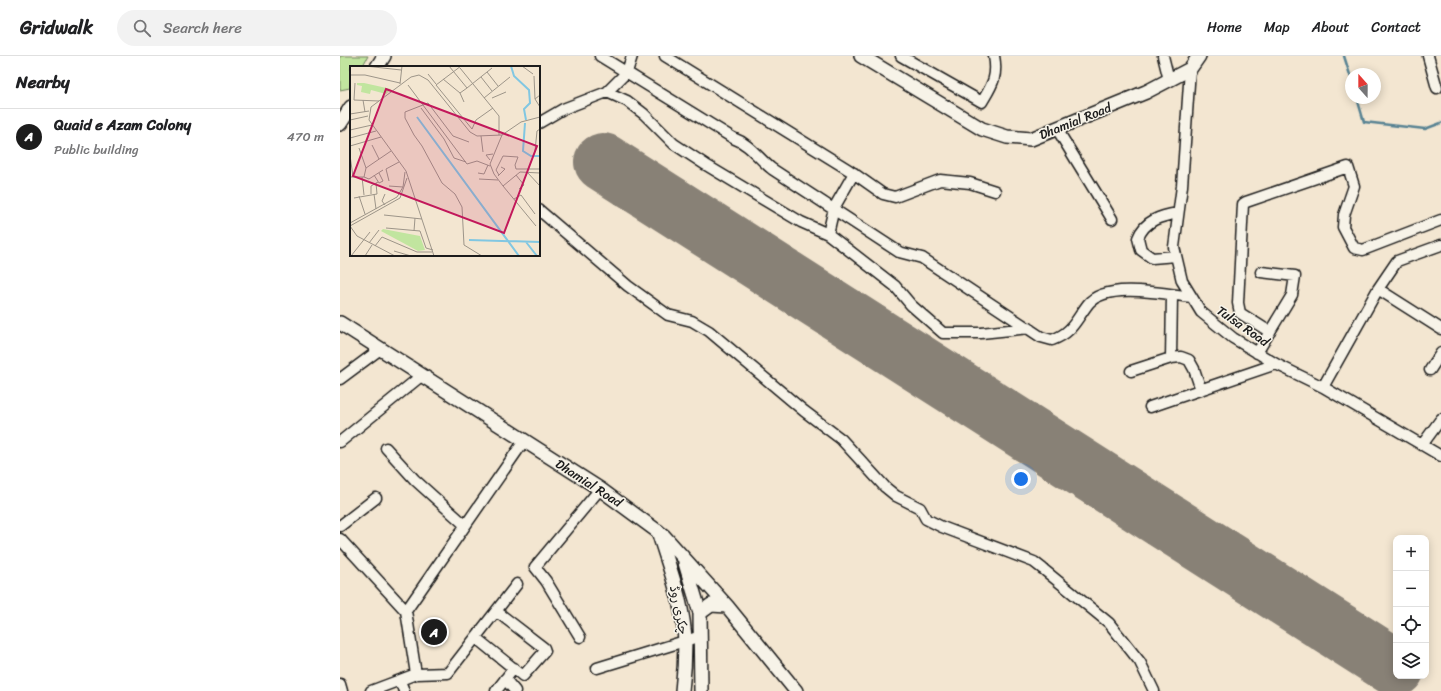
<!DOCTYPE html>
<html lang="en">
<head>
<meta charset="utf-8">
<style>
	body { margin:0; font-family:Sriracha,"Playpen Sans Arabic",sans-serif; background:#f2f2f2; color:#202124 }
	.controls { position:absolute; right:12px; bottom:12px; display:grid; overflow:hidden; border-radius:8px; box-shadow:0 2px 10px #0003 }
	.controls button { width:36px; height:36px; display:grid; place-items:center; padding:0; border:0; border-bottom:1px solid #e0e0e0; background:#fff; color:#202124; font:20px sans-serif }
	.compass { position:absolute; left:1005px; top:12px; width:36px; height:36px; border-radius:50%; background:#fff; box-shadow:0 2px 10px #0003; rotate:339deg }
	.you { position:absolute; left:681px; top:423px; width:14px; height:14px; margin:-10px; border:3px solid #fff; border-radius:50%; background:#1a73e8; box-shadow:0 0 0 6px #1a73e833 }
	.badge { display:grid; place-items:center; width:26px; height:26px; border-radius:50%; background:#1c1c1c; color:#fff; font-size:13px; font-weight:700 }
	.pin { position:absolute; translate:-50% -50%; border:2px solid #fff; box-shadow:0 1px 4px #0006 }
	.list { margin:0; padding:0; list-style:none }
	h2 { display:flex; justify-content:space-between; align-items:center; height:52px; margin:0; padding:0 16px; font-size:17px }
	h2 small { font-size:13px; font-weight:400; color:#757577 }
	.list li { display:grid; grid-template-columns:26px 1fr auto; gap:12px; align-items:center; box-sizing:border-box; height:56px; padding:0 16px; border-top:1px solid #e0e0e0 }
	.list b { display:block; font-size:15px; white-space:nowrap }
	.list p { margin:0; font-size:13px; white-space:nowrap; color:#757577 }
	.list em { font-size:13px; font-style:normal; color:#757577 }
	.icon { flex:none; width:22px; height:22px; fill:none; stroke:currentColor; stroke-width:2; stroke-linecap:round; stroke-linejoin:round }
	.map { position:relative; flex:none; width:1101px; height:635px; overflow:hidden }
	header { display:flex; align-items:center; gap:24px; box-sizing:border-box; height:56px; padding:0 20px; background:#fff; border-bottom:1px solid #e0e0e0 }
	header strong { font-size:19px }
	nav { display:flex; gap:22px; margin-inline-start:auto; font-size:14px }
	.search { width:280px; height:36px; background:#f2f2f2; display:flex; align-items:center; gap:10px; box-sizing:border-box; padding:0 14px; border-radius:22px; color:#757577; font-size:15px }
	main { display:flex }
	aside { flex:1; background:#fff }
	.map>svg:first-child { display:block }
	.green { fill:#c1e59f; stroke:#6e805e }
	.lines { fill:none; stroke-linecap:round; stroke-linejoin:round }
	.stream { stroke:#598393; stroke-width:2.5 }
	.runway { stroke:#888176; stroke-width:58 }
	.minor-casing { stroke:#1c1c1c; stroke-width:13 }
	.major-casing { stroke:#1c1c1c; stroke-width:16 }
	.minor { stroke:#f7f3e8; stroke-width:10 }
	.major { stroke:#f7f3e8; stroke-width:13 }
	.labels { text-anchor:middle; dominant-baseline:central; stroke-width:3; stroke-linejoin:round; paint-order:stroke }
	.street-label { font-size:13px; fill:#1c1c1c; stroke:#f7f3e8 }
	.inset-river { fill:none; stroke:#81c7e2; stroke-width:2 }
	.inset-road { fill:none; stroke:#9d9589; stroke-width:1 }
	.view { fill:#c2185b; fill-opacity:0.15; stroke:#c2185b; stroke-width:2 }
	.inset-edge { fill:none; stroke:#1c1c1c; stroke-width:2 }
</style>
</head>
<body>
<header>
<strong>Gridwalk</strong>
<div class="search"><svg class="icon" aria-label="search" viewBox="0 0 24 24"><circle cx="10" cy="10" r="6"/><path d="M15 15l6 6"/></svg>Search here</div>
<nav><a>Home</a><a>Map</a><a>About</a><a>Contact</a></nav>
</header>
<main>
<aside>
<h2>Nearby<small></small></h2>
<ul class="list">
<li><span class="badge">A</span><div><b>Quaid e Azam Colony</b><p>Public building</p></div><em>470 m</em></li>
</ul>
</aside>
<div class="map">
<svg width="1101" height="635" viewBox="0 0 1101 635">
	<rect width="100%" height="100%" fill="#f3e6d1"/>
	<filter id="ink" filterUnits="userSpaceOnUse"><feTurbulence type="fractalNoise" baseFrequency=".025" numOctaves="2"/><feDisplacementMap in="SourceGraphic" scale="8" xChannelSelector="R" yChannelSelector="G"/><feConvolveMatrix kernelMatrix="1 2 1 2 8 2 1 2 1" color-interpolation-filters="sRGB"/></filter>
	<g filter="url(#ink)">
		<!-- green -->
		<path class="green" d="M 0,0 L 28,0 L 22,11 L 11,11 L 10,32 L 0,34 Z"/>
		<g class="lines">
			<!-- stream -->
			<path class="stream" d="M 1004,0 L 1011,22
				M 1017,42 L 1024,66 L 1085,73 L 1101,67"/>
			<!-- runway -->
			<path class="runway" d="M 263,106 L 1056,612"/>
			<!-- minor casing -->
			<g class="minor-casing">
				<path id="minor" d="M 260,0 L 393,82 C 410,88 418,102 432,113 L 559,196 L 582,202 L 701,281 L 712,284 C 733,276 735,265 748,248 C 766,225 826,238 852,241
					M 325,0 L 509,114 L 543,138 L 555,141 L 600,124 L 630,127 L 655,135
					M 561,0 L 642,46 C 652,29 658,21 654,0
					M 823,0 L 829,24
					M 1088,0 L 1097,32
					M 850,13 L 842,130 L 834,191 L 842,225 L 861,256 L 893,282 L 936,308 L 983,331 L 1038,233 L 1057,205 L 1101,189
					M 267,36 L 287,45 L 304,58 L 334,88 L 366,109 L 461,166 L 488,178 L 555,230 L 571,249 L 603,277 L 641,277 L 689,272
					M 199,67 L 223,53 L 267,36 L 287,16 L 292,0
					M 717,73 L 772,163
					M 199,154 L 288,230 L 328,259 L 352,265 L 369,275 L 464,355 L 501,383 L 545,431 L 556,440 L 580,452 L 586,463 L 602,471 L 694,506 L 703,513 L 769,567 L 800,606 L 814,635
					M 488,178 L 494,152 L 514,117
					M 836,200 L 812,202 L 801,194 L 798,182 C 805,164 821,160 838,157
					M 1038,233 L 1101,273
					M 930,276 L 900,257 L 898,247 L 903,148 L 906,146 L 1008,111 L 1014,130 L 1004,159 L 1003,171 L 1014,192 L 1023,194 L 1101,164
					M 917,297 L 952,239 L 955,220 L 921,216
					M 831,302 L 841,301 L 849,304 L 854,313 L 861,334
					M 1090,314 L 1101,297
					M 791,315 L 831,302 L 832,239
					M 0,323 L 39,294
					M 983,331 L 1101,400
					M 810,351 L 936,308
					M 0,386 L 81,320
					M 1082,389 L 1101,363
					M 46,392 L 75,424 L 125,469
					M 0,470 L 36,442
					M 0,483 L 66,555
					M 240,581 L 206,525 L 195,511 L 260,433
					M 136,582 L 183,620 L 205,595 L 204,592 L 156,555
					M 257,612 L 361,580
					M 76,618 L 108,617 L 177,528
					M 165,623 L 175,635
					M 60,625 L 64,635
					M 0,628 L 2,635
					M 31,635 L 76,618 L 66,555 L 184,385
					M 156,635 L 174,612"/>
			</g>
			<!-- major casing -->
			<g class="major-casing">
				<path id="major" d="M 521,0 L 642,73 L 667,81 L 691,83 L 806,36 L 850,13 L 859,0
					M 37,11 L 44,0
					M 0,68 L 11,51
					M 0,267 L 260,433 L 324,480 L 387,550 L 456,635
					M 318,475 C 329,511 344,548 345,586 C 345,602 344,619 342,635
					M 345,507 L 360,557 L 361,635
					M 360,557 L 371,549 L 387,550"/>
			</g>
			<!-- minor -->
			<use href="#minor" class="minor"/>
			<!-- major -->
			<use href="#major" class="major"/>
		</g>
	</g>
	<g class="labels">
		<!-- street labels -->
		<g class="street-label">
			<text transform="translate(735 65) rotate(-22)">Dhamial Road</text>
			<text transform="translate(903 270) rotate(35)">Tulsa Road</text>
			<text transform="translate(249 427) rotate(33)">Dhamial Road</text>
			<text transform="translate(339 554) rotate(79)">چکری روڈ</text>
		</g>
	</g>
	<!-- overview -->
	<g transform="translate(10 10)">
		<rect width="190" height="190" fill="#f3e6d1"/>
		<path d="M 7,17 L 14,17 L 41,23 L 36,28 L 21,24 L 20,28 L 11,26 L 12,20 L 7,19 ZM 33,163 L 70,170 L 75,184 L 68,185 L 31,165 Z" fill="#c1e59f"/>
		<path class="inset-river" d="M 161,0 L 164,10 L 179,24 L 180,37 L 174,43 L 176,54M 67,51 L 169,190M 175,57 L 173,85 L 181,90 L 190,90M 119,174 L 190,176M 176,176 L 187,190"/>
		<path class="inset-road" d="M 15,0 L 51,4M 99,0 L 117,22 L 142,2M 111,0 L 86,19 L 122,63 L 126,54 L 143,42M 172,0 L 183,8M 110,2 L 149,50 L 149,69M 137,6 L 148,20M 78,8 L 86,18M 0,9 L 15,9 L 50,17M 184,10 L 185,33M 131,11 L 142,25M 93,13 L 110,27M 5,17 L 4,34 L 29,35M 50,18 L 52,0M 58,19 L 117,98 L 127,95 L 140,100M 190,29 L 185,33 L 190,41M 134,32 L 160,11M 142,32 L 156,26M 13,34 L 15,46M 114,36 L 110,27 L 117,22M 71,42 L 94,73 L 104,92 L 116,96M 0,48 L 19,45M 0,54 L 18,50M 0,64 L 22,59M 152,69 L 140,98 L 144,108 L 153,120 L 170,106 L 190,107M 131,70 L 133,86M 0,72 L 26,65M 119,76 L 103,70 L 78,37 L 55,46 L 55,52 L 64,69 L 72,80 L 92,117 L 105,128 L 112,141 L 114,179 L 132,190M 22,79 L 29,93M 0,80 L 31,71M 9,82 L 16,102M 185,85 L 187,65 L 190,63M 0,89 L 3,111M 140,94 L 136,89 L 143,88M 177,106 L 190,120M 128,107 L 134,108 L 138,99M 24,109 L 29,117 L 33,115 L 29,107M 149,109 L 146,104 L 153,90 L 168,91 L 165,99 L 166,103 L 190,103M 166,109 L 174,119 L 169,123M 148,110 L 155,103 L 151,101M 12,111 L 14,129M 14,111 L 19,113 L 33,104M 129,113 L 148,114M 39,115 L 36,103 L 49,96M 39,120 L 53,121M 153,120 L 186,160M 21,128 L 21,120 L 28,116M 24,128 L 26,143M 9,130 L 15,148M 0,132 L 0,111 L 14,111 L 16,102 L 41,85M 4,132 L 27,128 L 26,117M 164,133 L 171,129 L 185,148M 35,139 L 32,135 L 35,128M 34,149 L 72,153M 0,157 L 47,131 L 53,121 L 55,106M 0,160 L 7,170 L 45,190M 0,160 L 50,132 L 57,112M 36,162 L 70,165 L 76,182 L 83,184M 64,165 L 65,152M 19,177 L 29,164M 25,180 L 32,171 L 67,186 L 82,186M 44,185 L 61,190M 1,190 L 20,166M 15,190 L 22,179M 84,190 L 56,105 L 19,54 L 21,41 L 61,11 L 69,9 L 78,14 L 120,66 L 127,70 L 152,69 L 171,56 L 190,51"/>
		<path class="view" d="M 36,23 L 187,80 L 154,167 L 3,110 Z"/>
		<rect width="190" height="190" class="inset-edge"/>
	</g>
</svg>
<div class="controls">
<button>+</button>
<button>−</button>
<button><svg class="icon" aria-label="locate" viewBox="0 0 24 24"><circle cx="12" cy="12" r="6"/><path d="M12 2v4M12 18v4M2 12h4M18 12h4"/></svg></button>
<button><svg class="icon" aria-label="layers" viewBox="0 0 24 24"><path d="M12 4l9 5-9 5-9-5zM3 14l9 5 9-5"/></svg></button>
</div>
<svg class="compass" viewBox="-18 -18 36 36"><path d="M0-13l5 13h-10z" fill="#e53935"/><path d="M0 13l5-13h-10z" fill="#757577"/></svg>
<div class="you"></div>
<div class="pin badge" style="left:94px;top:576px">A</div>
</div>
</main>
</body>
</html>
